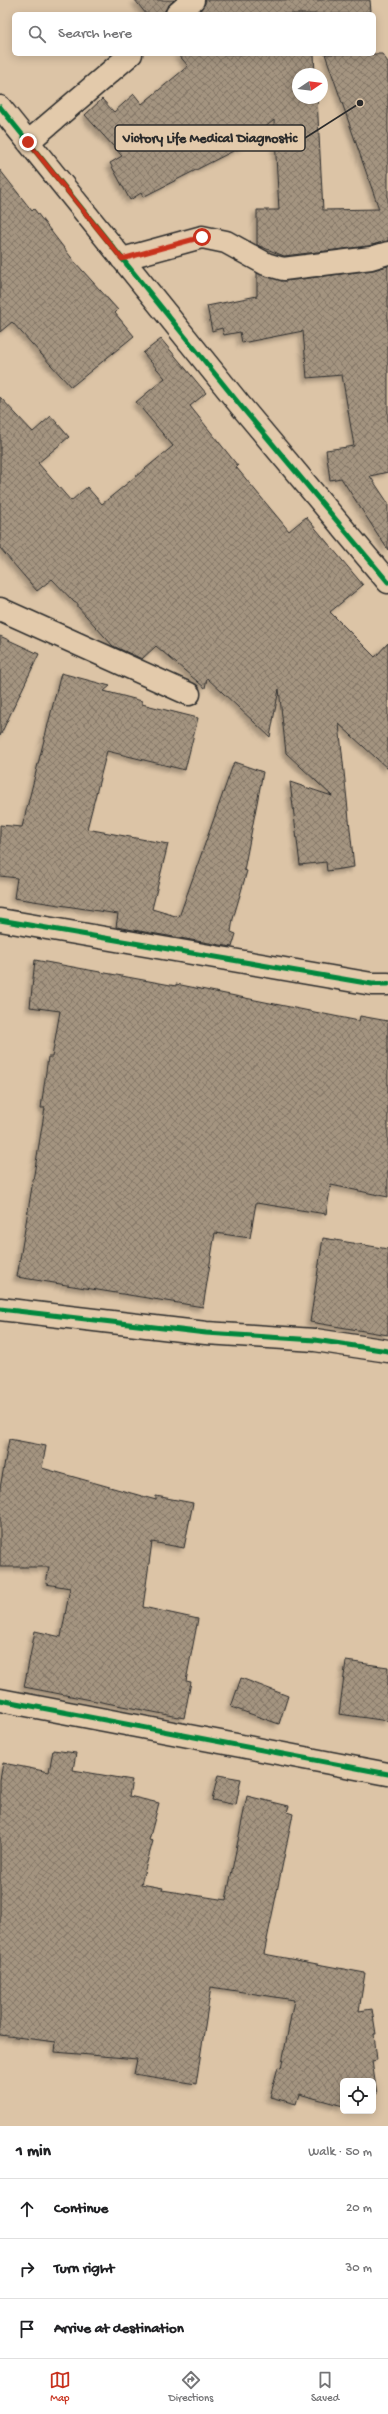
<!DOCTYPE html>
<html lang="en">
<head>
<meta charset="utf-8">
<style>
	body { margin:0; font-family:"Gochi Hand",sans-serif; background:#f6f6f6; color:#202124 }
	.controls { position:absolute; right:12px; bottom:12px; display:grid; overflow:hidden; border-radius:6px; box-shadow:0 2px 10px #0003 }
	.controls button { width:36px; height:36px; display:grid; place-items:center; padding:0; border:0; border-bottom:1px solid #e0e0e0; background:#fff; color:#202124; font:20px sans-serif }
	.compass { position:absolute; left:292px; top:68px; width:36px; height:36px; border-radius:50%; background:#fff; box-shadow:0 2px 10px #0003; rotate:77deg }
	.stop { position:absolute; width:12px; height:12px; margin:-9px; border:3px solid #c8321e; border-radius:50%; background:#fff }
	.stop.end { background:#c8321e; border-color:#fff; box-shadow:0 1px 4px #0008 }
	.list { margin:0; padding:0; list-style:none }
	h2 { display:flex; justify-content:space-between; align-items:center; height:52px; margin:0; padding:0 16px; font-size:17px }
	h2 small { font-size:13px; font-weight:400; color:#757577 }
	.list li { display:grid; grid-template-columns:26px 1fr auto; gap:12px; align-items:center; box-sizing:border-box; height:60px; padding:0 16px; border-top:1px solid #e0e0e0 }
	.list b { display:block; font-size:15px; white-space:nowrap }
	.list em { font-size:13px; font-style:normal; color:#757577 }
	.icon { flex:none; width:22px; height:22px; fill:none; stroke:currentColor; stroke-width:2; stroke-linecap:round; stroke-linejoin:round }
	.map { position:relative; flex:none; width:388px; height:2126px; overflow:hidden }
	.search { position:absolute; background:#fff; box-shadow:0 2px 10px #0003; left:12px; right:12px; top:12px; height:44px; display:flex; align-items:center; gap:10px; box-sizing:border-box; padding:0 14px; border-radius:6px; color:#757577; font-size:15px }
	.sheet { height:232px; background:#fff }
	nav { display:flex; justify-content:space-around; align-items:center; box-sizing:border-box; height:56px; border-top:1px solid #e0e0e0; background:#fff; font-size:11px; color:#757577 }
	nav a { display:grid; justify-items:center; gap:2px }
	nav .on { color:#c8321e }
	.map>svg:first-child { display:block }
	.building { fill:url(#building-cross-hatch); stroke:#2b2b2b; filter:url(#shadow) }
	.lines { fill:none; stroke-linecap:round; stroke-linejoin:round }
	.minor-casing { stroke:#2b2b2b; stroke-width:25 }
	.minor { stroke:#e3caab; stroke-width:22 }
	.cycleway-casing { stroke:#e3caab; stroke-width:8 }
	.cycleway { stroke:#00873e; stroke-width:5 }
	.route { stroke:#c8321e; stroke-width:5 }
	.leader { fill:none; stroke:#2b2b2b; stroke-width:1.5 }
	.callout-dot { fill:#2b2b2b; stroke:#e3caab; stroke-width:1.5 }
	.callout { fill:#e3caab; stroke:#2b2b2b; stroke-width:1.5 }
	.callout-label { font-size:14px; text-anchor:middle; font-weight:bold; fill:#2b2b2b }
</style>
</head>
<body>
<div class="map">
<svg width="388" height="2126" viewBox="0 0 388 2126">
	<defs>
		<pattern id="building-cross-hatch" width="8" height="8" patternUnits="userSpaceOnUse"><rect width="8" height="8" fill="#a49480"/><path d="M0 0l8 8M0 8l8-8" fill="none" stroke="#867969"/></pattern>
		<filter id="shadow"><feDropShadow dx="-3.5" dy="3.5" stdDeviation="2" flood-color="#0004"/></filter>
	</defs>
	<rect width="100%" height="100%" fill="#dcc4a6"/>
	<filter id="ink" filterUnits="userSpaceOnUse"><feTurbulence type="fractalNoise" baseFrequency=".025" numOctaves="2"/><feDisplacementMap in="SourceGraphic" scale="8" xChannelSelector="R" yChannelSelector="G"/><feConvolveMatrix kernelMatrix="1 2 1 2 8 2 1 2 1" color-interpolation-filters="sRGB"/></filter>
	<g filter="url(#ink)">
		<!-- building -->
		<path class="building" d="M 135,0 L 174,0 L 165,10 L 165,14 L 146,14 Z
			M 205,0 L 370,0 L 371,11 L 358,14 L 196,14 L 205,4 Z
			M 178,54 L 314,54 L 315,74 L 298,74 L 298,98 L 317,98 L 323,210 L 379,209 L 325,54 L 382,54 L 388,62 L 388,241 L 368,246 L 284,256 L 257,245 L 257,210 L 279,210 L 274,120 L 243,146 L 143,197 L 141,193 L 130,200 L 110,163 L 122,156 L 85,115 L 102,99 L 114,112 L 134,94 L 142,104 L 188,66 Z
			M 0,170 L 32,211 L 34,209 L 74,261 L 118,310 L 115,313 L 134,336 L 71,387 L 12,322 L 0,332 Z
			M 388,266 L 388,472 L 370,476 L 388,503 L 388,550 L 341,478 L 330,480 L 326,450 L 354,446 L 342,375 L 307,378 L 303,331 L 242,343 L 240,332 L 224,335 L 222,328 L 212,331 L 207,306 L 257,296 L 257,273 L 285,281 L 373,270 Z
			M 161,339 L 206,393 L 190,406 L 238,466 L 236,467 L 289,531 L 306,517 L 363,585 L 330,612 L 375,657 L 388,643 L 388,769 L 339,724 L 354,867 L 327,871 L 326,862 L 300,865 L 290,782 L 332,796 L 286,753 L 279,689 L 270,737 L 207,678 L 205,688 L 156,646 L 142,659 L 113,646 L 78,607 L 78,604 L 74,602 L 52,579 L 37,591 L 0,548 L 0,397 L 33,432 L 51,416 L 69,437 L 38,463 L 71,501 L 87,487 L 102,504 L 173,446 L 136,402 L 165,378 L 143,353 Z
			M 0,636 L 39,654 L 0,736 Z
			M 61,673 L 110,686 L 104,691 L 142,701 L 142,704 L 198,718 L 185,770 L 107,751 L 87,829 L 168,844 L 152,909 L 179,917 L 234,762 L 263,772 L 244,870 L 247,871 L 233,919 L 231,932 L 236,934 L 232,947 L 116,927 L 118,914 L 14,898 L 17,878 L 0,876 L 0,825 L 22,827 Z
			M 35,960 L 176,986 L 176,984 L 359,1021 L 360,1016 L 388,1021 L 388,1197 L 331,1185 L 326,1214 L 256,1203 L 250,1238 L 215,1233 L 203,1307 L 17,1277 L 45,1108 L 41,1108 L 48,1057 L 52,1057 L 60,1011 L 30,1007 Z
			M 323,1238 L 388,1249 L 388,1335 L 310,1322 Z
			M 9,1439 L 46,1446 L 42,1468 L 156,1500 L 156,1496 L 193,1503 L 184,1548 L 152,1542 L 143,1607 L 198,1619 L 186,1681 L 191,1682 L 184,1718 L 24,1687 L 35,1631 L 61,1637 L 70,1588 L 46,1584 L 49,1567 L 0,1567 L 0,1488 Z
			M 346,1661 L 388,1667 L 388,1721 L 339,1714 Z
			M 241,1678 L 288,1696 L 279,1724 L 231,1707 Z
			M 53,1750 L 76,1753 L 73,1770 L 132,1780 L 129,1796 L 159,1803 L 149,1840 L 153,1841 L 141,1884 L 163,1888 L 162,1890 L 226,1900 L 247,1796 L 289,1806 L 287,1812 L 293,1814 L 264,1954 L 365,1973 L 359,2011 L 372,2009 L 376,2034 L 374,2034 L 377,2060 L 372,2061 L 377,2094 L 373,2095 L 373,2081 L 343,2081 L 343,2106 L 299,2094 L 296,2104 L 270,2097 L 278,2067 L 281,2068 L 294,2000 L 211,1987 L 196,2084 L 134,2074 L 137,2059 L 55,2052 L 56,2042 L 0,2035 L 0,1780 L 3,1763 L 49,1772 Z
			M 218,1775 L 241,1779 L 236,1805 L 212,1800 Z"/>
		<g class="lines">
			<!-- minor casing -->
			<g class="minor-casing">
				<path id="minor" d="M 177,14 L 193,0
					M 0,107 L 240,405 L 388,582
					M 28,142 L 131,54
					M 122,259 L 202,237 L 226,242 L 266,264 L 283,269 L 371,258 L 388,253
					M 0,609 L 189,694
					M 0,920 L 372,984 L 388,984
					M 0,1309 L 206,1333 L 315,1340 L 388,1351
					M 0,1700 L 388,1774"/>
			</g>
			<!-- minor -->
			<use href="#minor" class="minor"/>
			<!-- cycleway casing -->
			<g class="cycleway-casing">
				<path id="cycleway" d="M 0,107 L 240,405 L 388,582
					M 0,920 L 372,984 L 388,984
					M 0,1309 L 206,1333 L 315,1340 L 388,1351
					M 0,1700 L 388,1774"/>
			</g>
			<!-- cycleway -->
			<use href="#cycleway" class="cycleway"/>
		</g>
	</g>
	<g class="lines" filter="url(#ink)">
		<!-- route -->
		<path class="route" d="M 28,142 L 122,259 L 202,237"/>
	</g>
	<!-- callouts -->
	<path class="leader" d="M360 103L305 138"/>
	<circle class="callout-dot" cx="360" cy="103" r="4"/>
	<rect class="callout" x="115" y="125" width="190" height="26" rx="4"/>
	<g class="callout-label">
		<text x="210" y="142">Victory Life Medical Diagnostic</text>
	</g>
</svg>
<div class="controls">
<button><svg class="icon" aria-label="locate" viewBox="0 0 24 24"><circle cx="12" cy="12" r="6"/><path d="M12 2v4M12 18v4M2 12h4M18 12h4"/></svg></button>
</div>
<svg class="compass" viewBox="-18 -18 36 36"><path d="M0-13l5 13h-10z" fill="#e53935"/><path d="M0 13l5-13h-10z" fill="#757577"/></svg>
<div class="stop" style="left:202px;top:237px"></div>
<div class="stop end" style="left:28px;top:142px"></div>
<div class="search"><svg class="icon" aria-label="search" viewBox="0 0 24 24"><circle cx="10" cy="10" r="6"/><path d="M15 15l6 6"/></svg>Search here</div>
</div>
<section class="sheet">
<h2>1 min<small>Walk · 50 m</small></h2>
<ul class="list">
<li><svg class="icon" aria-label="ahead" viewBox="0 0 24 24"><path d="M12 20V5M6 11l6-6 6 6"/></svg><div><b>Continue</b></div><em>20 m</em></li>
<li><svg class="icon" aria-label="right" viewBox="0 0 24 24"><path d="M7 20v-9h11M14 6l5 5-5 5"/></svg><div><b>Turn right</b></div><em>30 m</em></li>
<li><svg class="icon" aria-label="arrive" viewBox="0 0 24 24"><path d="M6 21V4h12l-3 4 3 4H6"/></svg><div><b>Arrive at destination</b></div></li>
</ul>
</section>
<nav>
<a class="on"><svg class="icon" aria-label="map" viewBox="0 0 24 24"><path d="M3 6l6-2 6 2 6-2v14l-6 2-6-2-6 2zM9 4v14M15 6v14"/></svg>Map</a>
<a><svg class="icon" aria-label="directions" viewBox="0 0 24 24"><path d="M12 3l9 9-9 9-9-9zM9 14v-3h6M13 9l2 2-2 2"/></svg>Directions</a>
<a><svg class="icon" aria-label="saved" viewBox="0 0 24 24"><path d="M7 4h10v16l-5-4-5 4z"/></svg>Saved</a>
</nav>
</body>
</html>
